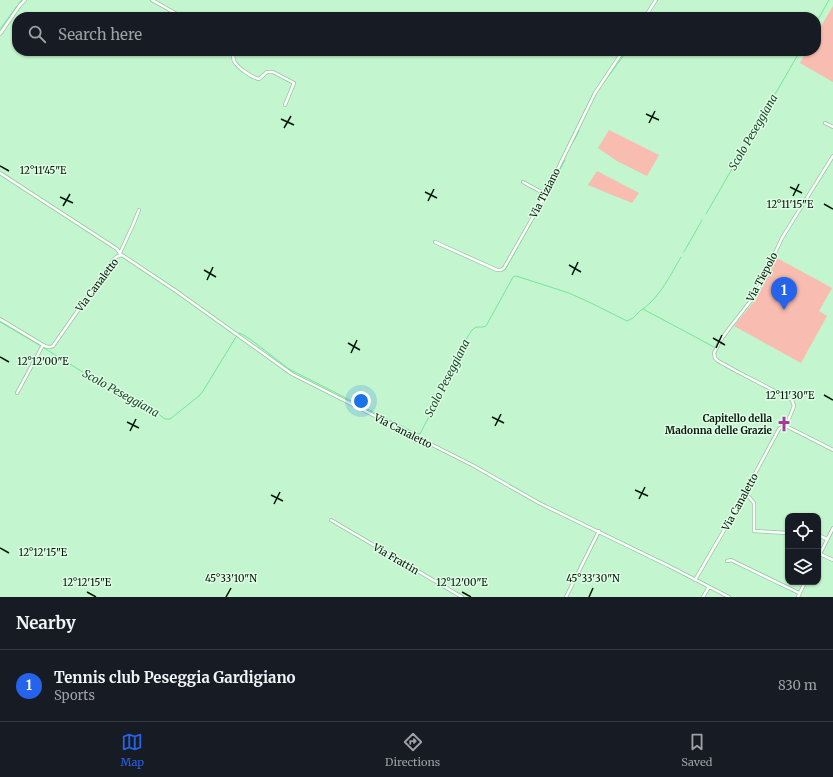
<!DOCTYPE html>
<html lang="en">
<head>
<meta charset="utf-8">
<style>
	body { margin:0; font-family:Merriweather,serif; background:#242831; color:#f1f3f6 }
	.controls { position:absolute; right:12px; bottom:12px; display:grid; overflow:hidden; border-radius:8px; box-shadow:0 1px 3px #0004 }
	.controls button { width:36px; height:36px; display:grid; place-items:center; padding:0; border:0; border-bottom:1px solid #363941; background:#171b24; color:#f1f3f6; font:20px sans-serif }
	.you { position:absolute; left:361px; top:401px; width:14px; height:14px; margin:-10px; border:3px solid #fff; border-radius:50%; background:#1a73e8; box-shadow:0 0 0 6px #1a73e833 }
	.badge { display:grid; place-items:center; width:26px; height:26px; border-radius:50%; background:#2563eb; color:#fff; font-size:13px; font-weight:700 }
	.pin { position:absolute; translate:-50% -33px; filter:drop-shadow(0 1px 2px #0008) }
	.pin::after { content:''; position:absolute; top:21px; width:14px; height:12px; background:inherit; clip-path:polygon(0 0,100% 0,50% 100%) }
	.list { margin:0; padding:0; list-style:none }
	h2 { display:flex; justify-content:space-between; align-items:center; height:52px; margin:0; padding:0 16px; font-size:17px }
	h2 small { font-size:13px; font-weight:400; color:#9ea1a6 }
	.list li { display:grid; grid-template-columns:26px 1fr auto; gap:12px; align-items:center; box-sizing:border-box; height:72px; padding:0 16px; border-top:1px solid #363941 }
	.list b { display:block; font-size:15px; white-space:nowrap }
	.list p { margin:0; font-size:13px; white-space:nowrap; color:#9ea1a6 }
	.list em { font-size:13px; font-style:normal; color:#9ea1a6 }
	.icon { flex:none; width:22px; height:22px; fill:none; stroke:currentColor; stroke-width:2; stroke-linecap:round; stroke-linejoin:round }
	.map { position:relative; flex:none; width:833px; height:597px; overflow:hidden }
	.search { position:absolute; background:#171b24; box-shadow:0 1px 3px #0004; left:12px; right:12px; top:12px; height:44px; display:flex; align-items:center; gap:10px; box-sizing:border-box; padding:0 14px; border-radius:16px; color:#9ea1a6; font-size:15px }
	.sheet { height:124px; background:#171b24 }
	nav { display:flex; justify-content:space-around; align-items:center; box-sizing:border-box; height:56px; border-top:1px solid #363941; background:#171b24; font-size:11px; color:#9ea1a6 }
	nav a { display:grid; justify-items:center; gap:2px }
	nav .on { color:#2563eb }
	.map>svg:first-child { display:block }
	.green { fill:#f8bcb0 }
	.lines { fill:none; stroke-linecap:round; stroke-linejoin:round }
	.stream { stroke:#73e896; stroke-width:1 }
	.minor-casing { stroke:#95c6a0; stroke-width:4 }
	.minor { stroke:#fff; stroke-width:2.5 }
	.ticks { fill:none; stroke:#041609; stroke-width:1.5 }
	.labels { text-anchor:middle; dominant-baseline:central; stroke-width:3; stroke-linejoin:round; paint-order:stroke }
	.street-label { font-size:10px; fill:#041609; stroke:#dffde5 }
	.poi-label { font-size:10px; font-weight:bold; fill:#041609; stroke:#dffde5; text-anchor:end }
	.water-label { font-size:11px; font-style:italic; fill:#164525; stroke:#dffde5 }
	.ticks-label { font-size:10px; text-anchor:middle; fill:#041609; stroke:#dffde5; stroke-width:3; stroke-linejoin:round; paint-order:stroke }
</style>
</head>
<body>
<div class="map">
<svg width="833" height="597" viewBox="0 0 833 597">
	<rect width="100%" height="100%" fill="#c3f5ce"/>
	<!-- green -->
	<path class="green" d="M 833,6 L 833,82 L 800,63 L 806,51 L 816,51 L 816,35 Z
		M 609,130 L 659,155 L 647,176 L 617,161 L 598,148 Z
		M 597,171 L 639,193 L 632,203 L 588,185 Z
		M 777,258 L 832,288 L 819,311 L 827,316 L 801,363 L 734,326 L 757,298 Z"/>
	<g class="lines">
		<!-- stream -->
		<path class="stream" d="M 19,3 L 22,0
			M 816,23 L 829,0
			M 0,29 L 17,6
			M 602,85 L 624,55
			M 598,91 L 600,88
			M 573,142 L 579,131
			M 552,185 L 565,160
			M 706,214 L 800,51
			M 684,252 L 702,220
			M 505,270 L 550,189
			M 643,309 C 660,297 671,274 681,257
			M 0,322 L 41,346
			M 239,333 L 242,334 L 250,339 L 289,369 L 389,420 L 413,432 L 420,434 L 443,389 L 468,336 L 472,330 L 476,327 L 483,327 L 486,326 L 513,277 L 516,276 L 569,293 L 591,303 L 627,321 L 633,318 L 641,310 L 643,309 L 714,347
			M 44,348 L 107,387 L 129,398 L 149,407 L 165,419 L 170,419 L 199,396 L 203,391 L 236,337"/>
		<!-- minor casing -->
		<g class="minor-casing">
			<path id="minor" d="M 152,0 L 182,17
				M 645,17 L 656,0
				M 0,34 L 20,5 L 25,0
				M 234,51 C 233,54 233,58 234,61 C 238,68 251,77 259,79 L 267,72 L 273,72 L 294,83 L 285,105
				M 825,123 L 833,127
				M 0,173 L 117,249 L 121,255
				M 523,182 L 545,194
				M 435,242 L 497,270 L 501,270 L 504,268 L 541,203 L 595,93 L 623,51
				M 120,253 L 133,225 L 139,210
				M 0,319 L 43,345 C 46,347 49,348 53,346 L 114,259 L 118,256 L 122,255 L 176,291 L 292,374 L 474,466 L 539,503 L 667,565 L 729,597
				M 17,393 L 43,345
				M 786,426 L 794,406 L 792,400 L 738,372 L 718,361 L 715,358 L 714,353 L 720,341 L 728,330 L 756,294 L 782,238 L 833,156
				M 786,426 L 833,450
				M 744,495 L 749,497 L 754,503 L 754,531 L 788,533
				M 331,520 L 462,597
				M 818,535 L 827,539
				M 820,554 L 833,560
				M 818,558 L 833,528
				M 727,561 L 731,560 L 799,593
				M 695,580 L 730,520 L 779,429 L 782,427 L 786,426
				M 566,597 L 599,531
				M 703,597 L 709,587
				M 798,597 L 805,582"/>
		</g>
		<!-- minor -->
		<use href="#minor" class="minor"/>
	</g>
	<!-- ticks -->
	<path class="ticks" d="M 646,114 L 659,120M 281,119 L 294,125M 649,123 L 655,111M 284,128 L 291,116M 0,166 L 9,171M 790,187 L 802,193M 425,192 L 437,198M 793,196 L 799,184M 60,197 L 73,203M 428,201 L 434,189M 824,204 L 833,209M 63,206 L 70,194M 569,265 L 581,272M 204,270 L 216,277M 572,275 L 578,262M 207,280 L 213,267M 713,338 L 725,345M 348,343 L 360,350M 716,348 L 722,335M 351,353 L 357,340M 0,357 L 9,362M 824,395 L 833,400M 492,417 L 504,423M 127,422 L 139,428M 495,426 L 501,414M 130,431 L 136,419M 635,490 L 648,496M 271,495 L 283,501M 639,499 L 645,487M 274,504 L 280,492M 0,548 L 9,553M 87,592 L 96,597M 462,592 L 471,597M 226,597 L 231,588M 589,597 L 593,588"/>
	<!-- icons -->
	<defs>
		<g id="church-bare" transform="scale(1.2)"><path d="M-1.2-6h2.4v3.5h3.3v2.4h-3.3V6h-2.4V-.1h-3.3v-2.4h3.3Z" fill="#a53a9c" stroke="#dffde5" stroke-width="2.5" paint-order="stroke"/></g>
	</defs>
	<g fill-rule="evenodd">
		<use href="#church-bare" x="784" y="424"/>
	</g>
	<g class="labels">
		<!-- street labels -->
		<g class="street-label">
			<text transform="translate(545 193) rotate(-63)">Via Tiziano</text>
			<text transform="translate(762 277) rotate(-62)">Via Tiepolo</text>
			<text transform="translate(97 285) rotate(-53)">Via Canaletto</text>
			<text transform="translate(403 431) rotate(27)">Via Canaletto</text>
			<text transform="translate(740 502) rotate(-61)">Via Canaletto</text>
			<text transform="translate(396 559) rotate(30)">Via Frattin</text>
		</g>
		<!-- poi labels -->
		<g class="poi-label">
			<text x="772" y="418">Capitello della<tspan x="772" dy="12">Madonna delle Grazie</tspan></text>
		</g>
		<!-- water labels -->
		<g class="water-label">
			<text transform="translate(753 132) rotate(-60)">Scolo Peseggiana</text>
			<text transform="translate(447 378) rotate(-63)">Scolo Peseggiana</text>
			<text transform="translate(121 393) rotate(29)">Scolo Peseggiana</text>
		</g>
	</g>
	<g class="ticks-label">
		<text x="43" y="174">12°11'45"E</text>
		<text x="790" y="208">12°11'15"E</text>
		<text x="43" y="365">12°12'00"E</text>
		<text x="790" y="399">12°11'30"E</text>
		<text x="43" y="556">12°12'15"E</text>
		<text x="231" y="582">45°33'10"N</text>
		<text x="593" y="582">45°33'30"N</text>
		<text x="87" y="586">12°12'15"E</text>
		<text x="462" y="586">12°12'00"E</text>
	</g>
</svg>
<div class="controls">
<button><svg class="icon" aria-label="locate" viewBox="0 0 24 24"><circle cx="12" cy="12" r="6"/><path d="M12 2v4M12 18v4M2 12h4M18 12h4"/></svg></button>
<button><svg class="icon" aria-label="layers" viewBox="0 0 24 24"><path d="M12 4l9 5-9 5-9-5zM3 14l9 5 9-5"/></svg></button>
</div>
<div class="you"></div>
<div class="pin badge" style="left:784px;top:310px">1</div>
<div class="search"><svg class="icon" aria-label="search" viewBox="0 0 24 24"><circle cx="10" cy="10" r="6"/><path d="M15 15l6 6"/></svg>Search here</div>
</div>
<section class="sheet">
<h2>Nearby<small></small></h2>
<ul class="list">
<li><span class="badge">1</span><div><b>Tennis club Peseggia Gardigiano</b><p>Sports</p></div><em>830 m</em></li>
</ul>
</section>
<nav>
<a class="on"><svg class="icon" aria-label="map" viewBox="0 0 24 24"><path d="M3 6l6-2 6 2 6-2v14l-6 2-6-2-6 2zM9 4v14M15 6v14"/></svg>Map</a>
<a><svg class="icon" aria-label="directions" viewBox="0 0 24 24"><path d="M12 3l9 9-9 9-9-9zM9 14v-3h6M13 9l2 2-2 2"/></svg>Directions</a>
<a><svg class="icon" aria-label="saved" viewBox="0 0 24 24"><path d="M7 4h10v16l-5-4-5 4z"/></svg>Saved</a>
</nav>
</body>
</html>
